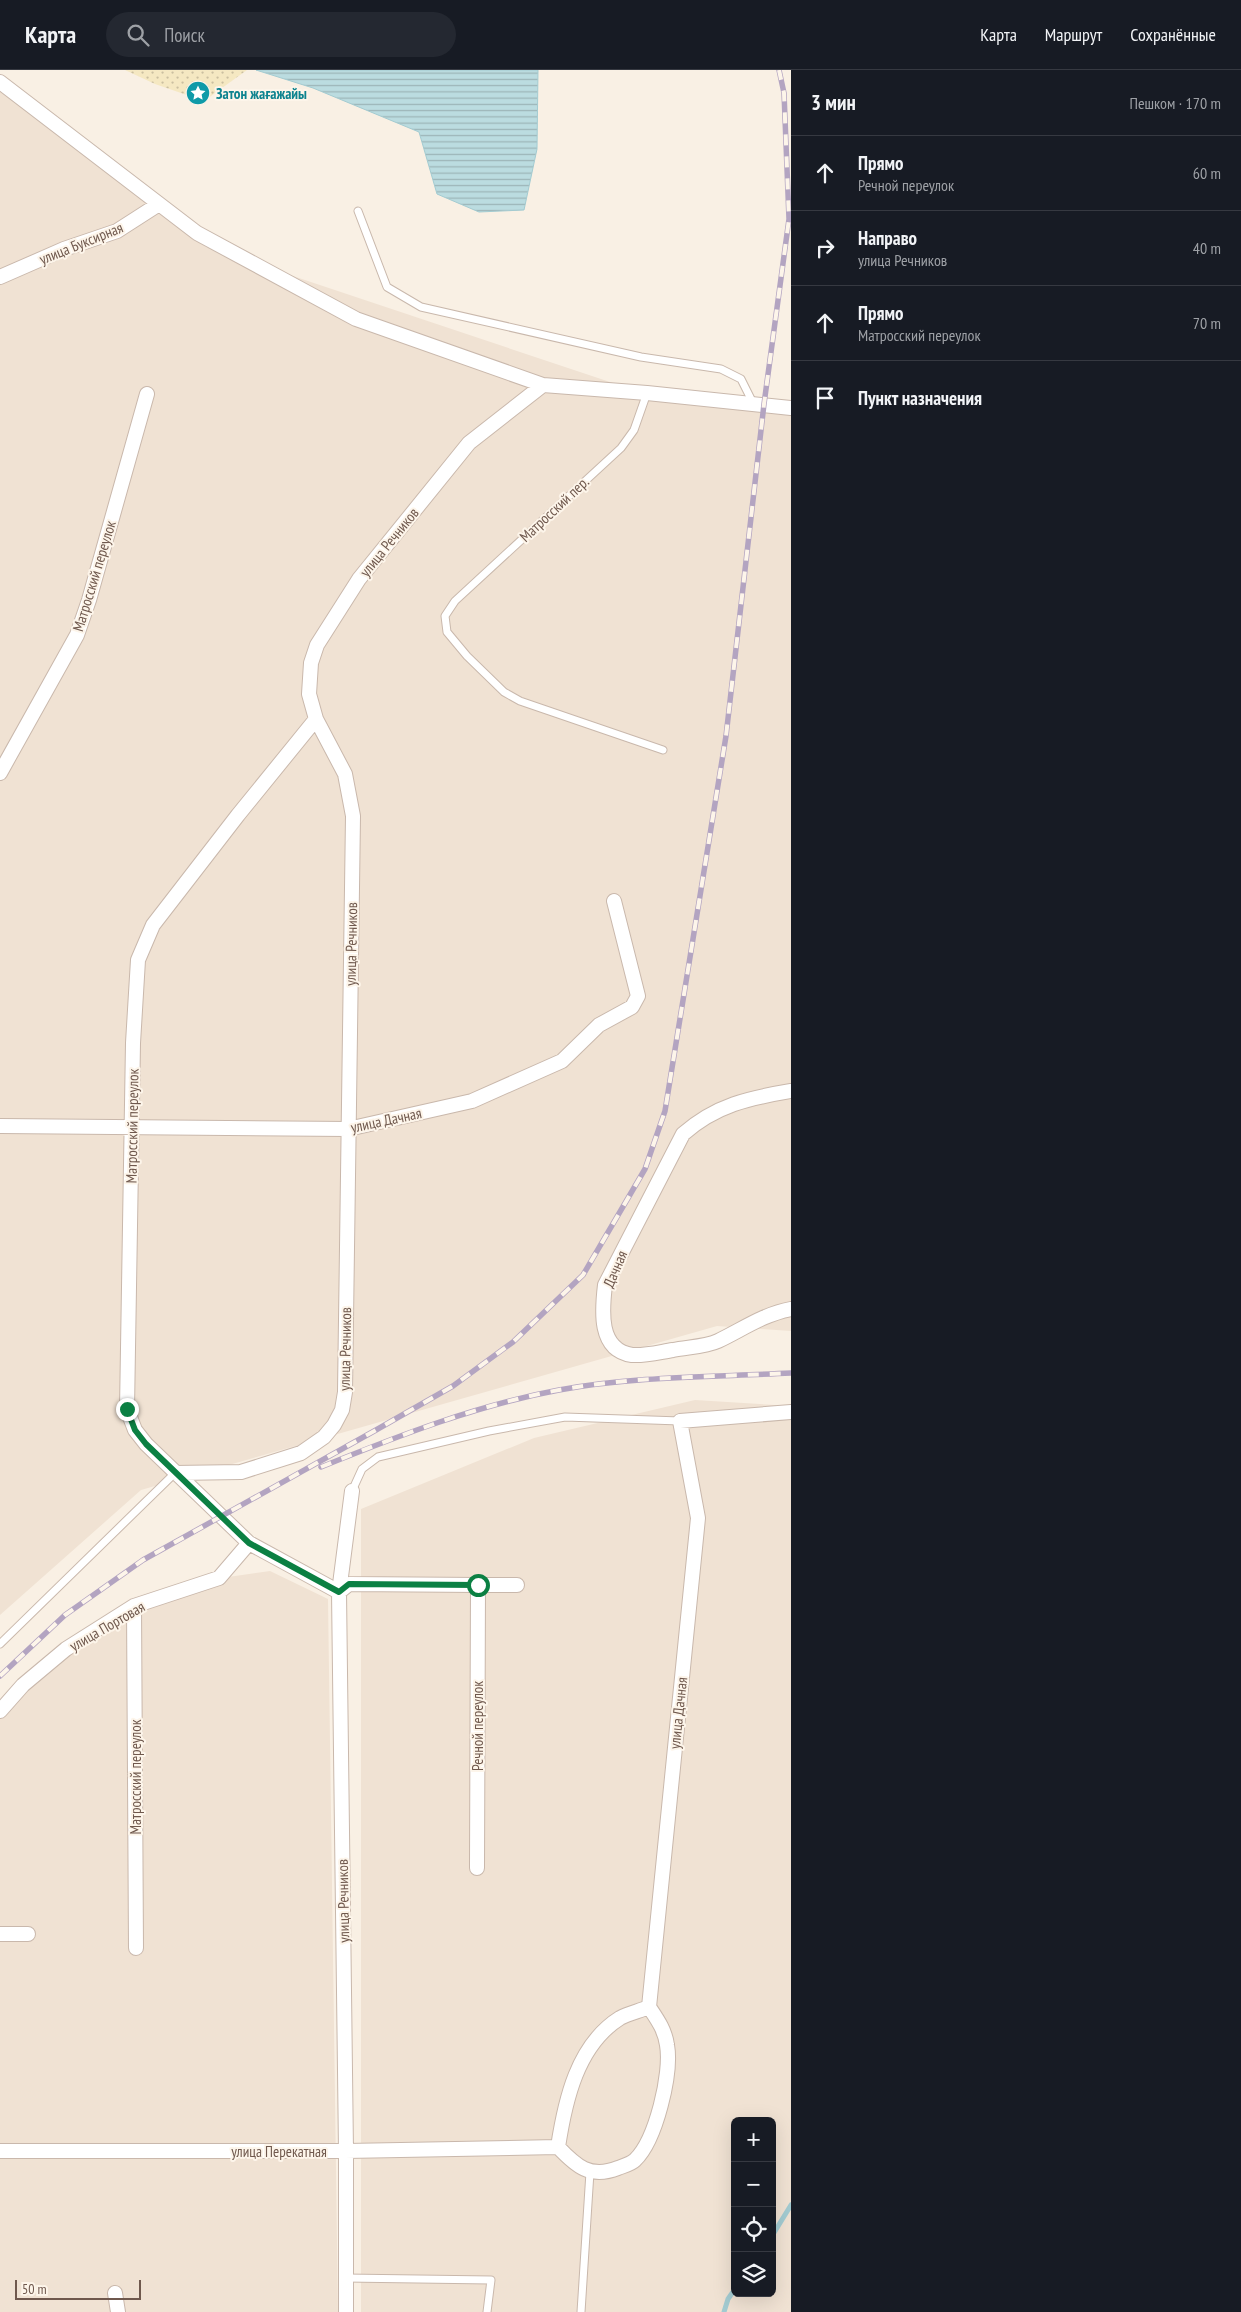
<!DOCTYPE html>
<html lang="ru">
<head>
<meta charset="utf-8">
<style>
	body { margin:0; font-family:"PT Sans Narrow",sans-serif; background:#242831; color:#f1f3f6 }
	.controls { position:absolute; right:15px; bottom:15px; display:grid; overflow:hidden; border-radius:8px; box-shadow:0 5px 20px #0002 }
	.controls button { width:45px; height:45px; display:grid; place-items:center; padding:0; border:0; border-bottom:1px solid #363941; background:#171b24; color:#f1f3f6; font:25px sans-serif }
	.scale { position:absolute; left:15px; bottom:12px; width:126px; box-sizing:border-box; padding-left:5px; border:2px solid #6f584d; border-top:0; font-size:14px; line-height:18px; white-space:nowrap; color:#6f584d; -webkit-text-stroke:4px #fdf5ea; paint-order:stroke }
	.stop { position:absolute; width:15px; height:15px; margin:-11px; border:4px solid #0b8043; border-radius:50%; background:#fff }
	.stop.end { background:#0b8043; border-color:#fff; box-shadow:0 1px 5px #0008 }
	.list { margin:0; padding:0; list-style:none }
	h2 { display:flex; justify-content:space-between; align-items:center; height:65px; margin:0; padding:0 20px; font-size:21px }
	h2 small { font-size:16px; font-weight:400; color:#9ea1a6 }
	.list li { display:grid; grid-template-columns:32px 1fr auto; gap:15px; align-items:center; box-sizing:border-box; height:75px; padding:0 20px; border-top:1px solid #363941 }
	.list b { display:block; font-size:19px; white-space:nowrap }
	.list p { margin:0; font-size:16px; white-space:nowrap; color:#9ea1a6 }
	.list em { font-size:16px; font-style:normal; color:#9ea1a6 }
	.icon { flex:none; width:28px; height:28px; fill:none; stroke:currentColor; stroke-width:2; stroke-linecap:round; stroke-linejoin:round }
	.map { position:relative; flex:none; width:791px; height:2242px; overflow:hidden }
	header { display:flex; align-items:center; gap:30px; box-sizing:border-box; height:70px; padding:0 25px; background:#171b24; border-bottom:1px solid #363941 }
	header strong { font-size:24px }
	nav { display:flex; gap:28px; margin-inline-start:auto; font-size:18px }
	.search { width:350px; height:45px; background:#242831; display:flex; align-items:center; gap:12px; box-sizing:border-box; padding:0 18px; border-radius:28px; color:#9ea1a6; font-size:19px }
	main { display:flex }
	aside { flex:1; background:#171b24 }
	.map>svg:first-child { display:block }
	.residential { fill:#f0e2d3; fill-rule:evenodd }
	.sand { fill:url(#sand-dots) }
	.water { fill:url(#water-rules); stroke:#a3cbd1 }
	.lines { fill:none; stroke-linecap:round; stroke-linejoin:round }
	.stream { stroke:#a3cbd1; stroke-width:5 }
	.lane-casing { stroke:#c9b8ac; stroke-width:9 }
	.street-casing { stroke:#c9b8ac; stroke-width:16 }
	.lane { stroke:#fff; stroke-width:7 }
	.street { stroke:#fff; stroke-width:14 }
	.rail-casing { stroke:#b3a4c1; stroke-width:5.5 }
	.rail { stroke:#fdf5ea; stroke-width:4; stroke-dasharray:11; stroke-linecap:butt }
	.route { stroke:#0b8043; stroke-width:6 }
	.labels { text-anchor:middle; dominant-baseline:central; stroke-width:4; stroke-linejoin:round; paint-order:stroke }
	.culture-label { font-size:15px; font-weight:bold; fill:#0d838f; stroke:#fdf5ea; text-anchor:start }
	.street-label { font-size:15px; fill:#6f584d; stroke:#fdf5ea }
</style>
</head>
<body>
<header>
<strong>Карта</strong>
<div class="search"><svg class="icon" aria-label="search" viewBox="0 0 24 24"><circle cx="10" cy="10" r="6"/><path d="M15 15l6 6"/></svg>Поиск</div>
<nav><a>Карта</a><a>Маршрут</a><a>Сохранённые</a></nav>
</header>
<main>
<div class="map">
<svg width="791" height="2242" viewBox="0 0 791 2242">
	<defs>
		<pattern id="sand-dots" width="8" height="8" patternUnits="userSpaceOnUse" patternTransform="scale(1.25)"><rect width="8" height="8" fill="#f5e8c2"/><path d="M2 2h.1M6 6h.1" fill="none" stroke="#cbbfa0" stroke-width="1.8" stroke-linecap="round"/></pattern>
		<pattern id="water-rules" width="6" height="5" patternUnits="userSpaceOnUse" patternTransform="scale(1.25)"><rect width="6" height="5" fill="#bbdce0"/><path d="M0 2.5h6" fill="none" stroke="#9cb5b8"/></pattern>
	</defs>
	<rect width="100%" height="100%" fill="#f9f0e4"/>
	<!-- residential -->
	<path class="residential" d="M 0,18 L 206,177 L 631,319 L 791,339 L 791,1261 L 717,1256 L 141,1420 L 0,1545 Z
		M 695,1330 L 791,1336 L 791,2242 L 361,2242 L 361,1439 L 534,1368 ZM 735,2051 L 772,2051 L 772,2223 L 735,2223 Z
		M 270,1501 L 328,1529 L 338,2242 L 0,2242 L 0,1630 L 179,1514 Z"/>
	<!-- sand -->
	<path class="sand" d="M 125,0 L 247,0 L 204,31 L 155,14 Z"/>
	<!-- water -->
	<path class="water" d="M 256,0 L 538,0 L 537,79 L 524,140 L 479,142 L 437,124 L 419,62 L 313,18 Z"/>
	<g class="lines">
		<!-- stream -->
		<path class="stream" d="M 772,2166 L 791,2135
			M 724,2242 L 728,2229 L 735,2219"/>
		<!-- lane casing -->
		<g class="lane-casing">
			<path id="lane" d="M 358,141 L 387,217 L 421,237 L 641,287 L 721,299 L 741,309 L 753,333
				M 647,323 L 634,360 L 621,378 L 455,531 L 445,546 L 447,562 L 467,586 L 504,622 L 520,631 L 663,680
				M 352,1421 L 362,1399 L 378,1387 L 489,1361 L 565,1347 L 680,1351
				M 0,1574 L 175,1403
				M 345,2208 L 491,2210 L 487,2242
				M 581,2242 L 590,2102"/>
		</g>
		<!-- street casing -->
		<g class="street-casing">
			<path id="street" d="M 0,12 L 197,163 L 356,249 L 543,315 L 647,323 L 791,338
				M 0,207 L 64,179 L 117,161 L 159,134
				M 316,649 L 238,745 L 153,855 L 138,890 L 133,973 L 127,1339 L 135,1360 L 146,1374 L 249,1473 L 339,1522 L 346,2081 L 346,2242
				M 0,703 L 77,565 L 89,530 L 147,324
				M 791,1021 C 749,1028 716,1035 683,1064 L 605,1215 C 602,1240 598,1280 632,1285 C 645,1286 660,1282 673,1280 C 687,1277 705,1277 718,1271 C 743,1259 764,1244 791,1239
				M 0,1056 L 348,1059 L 472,1031 L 562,991 L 599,955 L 632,937 L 638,926 L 614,831
				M 175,1403 L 241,1402 L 301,1383 L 324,1367 L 334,1355 L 342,1340 L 345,1322 L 353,746 L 345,704 L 316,649 L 309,624 L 311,593 L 317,575 L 359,509 L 469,373 L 543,315
				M 478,1515 L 517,1515
				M 339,1522 L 349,1514 L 478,1515 L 477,1798
				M 339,1522 L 352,1421
				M 134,1536 L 136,1878
				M 0,1641 L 23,1615 L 66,1579 L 134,1536 L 219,1508 L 249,1473
				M 0,1864 L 28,1864
				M 649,1937 L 698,1448 L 680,1351 L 791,1342
				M 649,1937 C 657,1949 665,1960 667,1975 C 672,2003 656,2070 635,2090 C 631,2094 623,2096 618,2098 C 590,2109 576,2096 558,2077 C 565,2031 577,1975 620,1948 C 629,1943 640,1941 649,1937 Z
				M 0,2081 L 346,2081 L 558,2077
				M 115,2223 L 118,2242"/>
		</g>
		<!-- lane -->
		<use href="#lane" class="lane"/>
		<!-- street -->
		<use href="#street" class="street"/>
		<!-- rail casing -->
		<g class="rail-casing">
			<path id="rail" d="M 321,1397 C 398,1366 477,1335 559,1320 C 635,1306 714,1307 791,1303
				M 0,1606 L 65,1545 L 143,1490 L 376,1360 L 453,1316 L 513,1272 L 583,1205 L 645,1099 L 665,1041 L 726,666 L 764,334 L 789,149 L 784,23 L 779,0"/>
		</g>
		<!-- rail -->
		<use href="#rail" class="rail"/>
	</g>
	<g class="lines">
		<!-- route -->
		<path class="route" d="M 127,1339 L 135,1360 L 146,1374 L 249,1473 L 339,1522 L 349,1514 L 478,1515"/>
	</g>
	<!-- icons -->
	<defs>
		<g id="sight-disc" transform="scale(1.25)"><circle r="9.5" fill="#0f9aa8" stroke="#fdf5ea"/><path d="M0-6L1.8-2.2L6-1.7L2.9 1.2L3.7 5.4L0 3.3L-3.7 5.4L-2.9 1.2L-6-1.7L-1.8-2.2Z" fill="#fff"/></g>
	</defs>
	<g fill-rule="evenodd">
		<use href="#sight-disc" x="198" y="23"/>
	</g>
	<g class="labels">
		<!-- culture labels -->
		<g class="culture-label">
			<text x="216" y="23">Затон жағажайы</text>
		</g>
		<!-- street labels -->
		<g class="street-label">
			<text transform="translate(81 173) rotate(-22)">улица Буксирная</text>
			<text transform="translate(554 439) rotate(-43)">Матросский пер.</text>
			<text transform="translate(389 472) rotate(-51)">улица Речников</text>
			<text transform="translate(94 506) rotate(-73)">Матросский переулок</text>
			<text transform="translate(351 874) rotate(-89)">улица Речников</text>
			<text transform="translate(386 1050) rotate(-12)">улица Дачная</text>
			<text transform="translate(132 1056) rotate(-89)">Матросский переулок</text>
			<text transform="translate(615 1199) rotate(-67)">Дачная</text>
			<text transform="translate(345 1279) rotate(-89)">улица Речников</text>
			<text transform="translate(107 1556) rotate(-30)">улица Портовая</text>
			<text transform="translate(678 1643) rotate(-84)">улица Дачная</text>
			<text transform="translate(477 1656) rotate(-90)">Речной переулок</text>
			<text transform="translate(135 1707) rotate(-90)">Матросский переулок</text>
			<text transform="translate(343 1831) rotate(-91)">улица Речников</text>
			<text x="279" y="2081">улица Перекатная</text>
		</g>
	</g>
</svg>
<div class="controls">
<button>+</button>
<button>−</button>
<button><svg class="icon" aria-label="locate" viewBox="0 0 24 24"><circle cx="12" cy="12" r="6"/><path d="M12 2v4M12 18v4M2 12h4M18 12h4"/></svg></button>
<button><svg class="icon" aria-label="layers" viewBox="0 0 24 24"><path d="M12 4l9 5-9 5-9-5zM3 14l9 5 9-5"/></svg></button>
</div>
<div class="scale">50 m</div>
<div class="stop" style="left:478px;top:1515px"></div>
<div class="stop end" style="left:127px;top:1339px"></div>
</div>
<aside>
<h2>3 мин<small>Пешком · 170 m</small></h2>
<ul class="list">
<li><svg class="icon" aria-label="ahead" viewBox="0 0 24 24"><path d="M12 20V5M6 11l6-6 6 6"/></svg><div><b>Прямо</b><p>Речной переулок</p></div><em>60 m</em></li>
<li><svg class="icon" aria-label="right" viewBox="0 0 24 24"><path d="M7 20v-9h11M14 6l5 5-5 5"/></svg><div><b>Направо</b><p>улица Речников</p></div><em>40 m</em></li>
<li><svg class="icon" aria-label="ahead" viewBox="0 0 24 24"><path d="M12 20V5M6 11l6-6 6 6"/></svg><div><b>Прямо</b><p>Матросский переулок</p></div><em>70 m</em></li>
<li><svg class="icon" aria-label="arrive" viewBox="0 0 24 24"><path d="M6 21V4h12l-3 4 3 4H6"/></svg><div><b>Пункт назначения</b></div></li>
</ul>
</aside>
</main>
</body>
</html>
